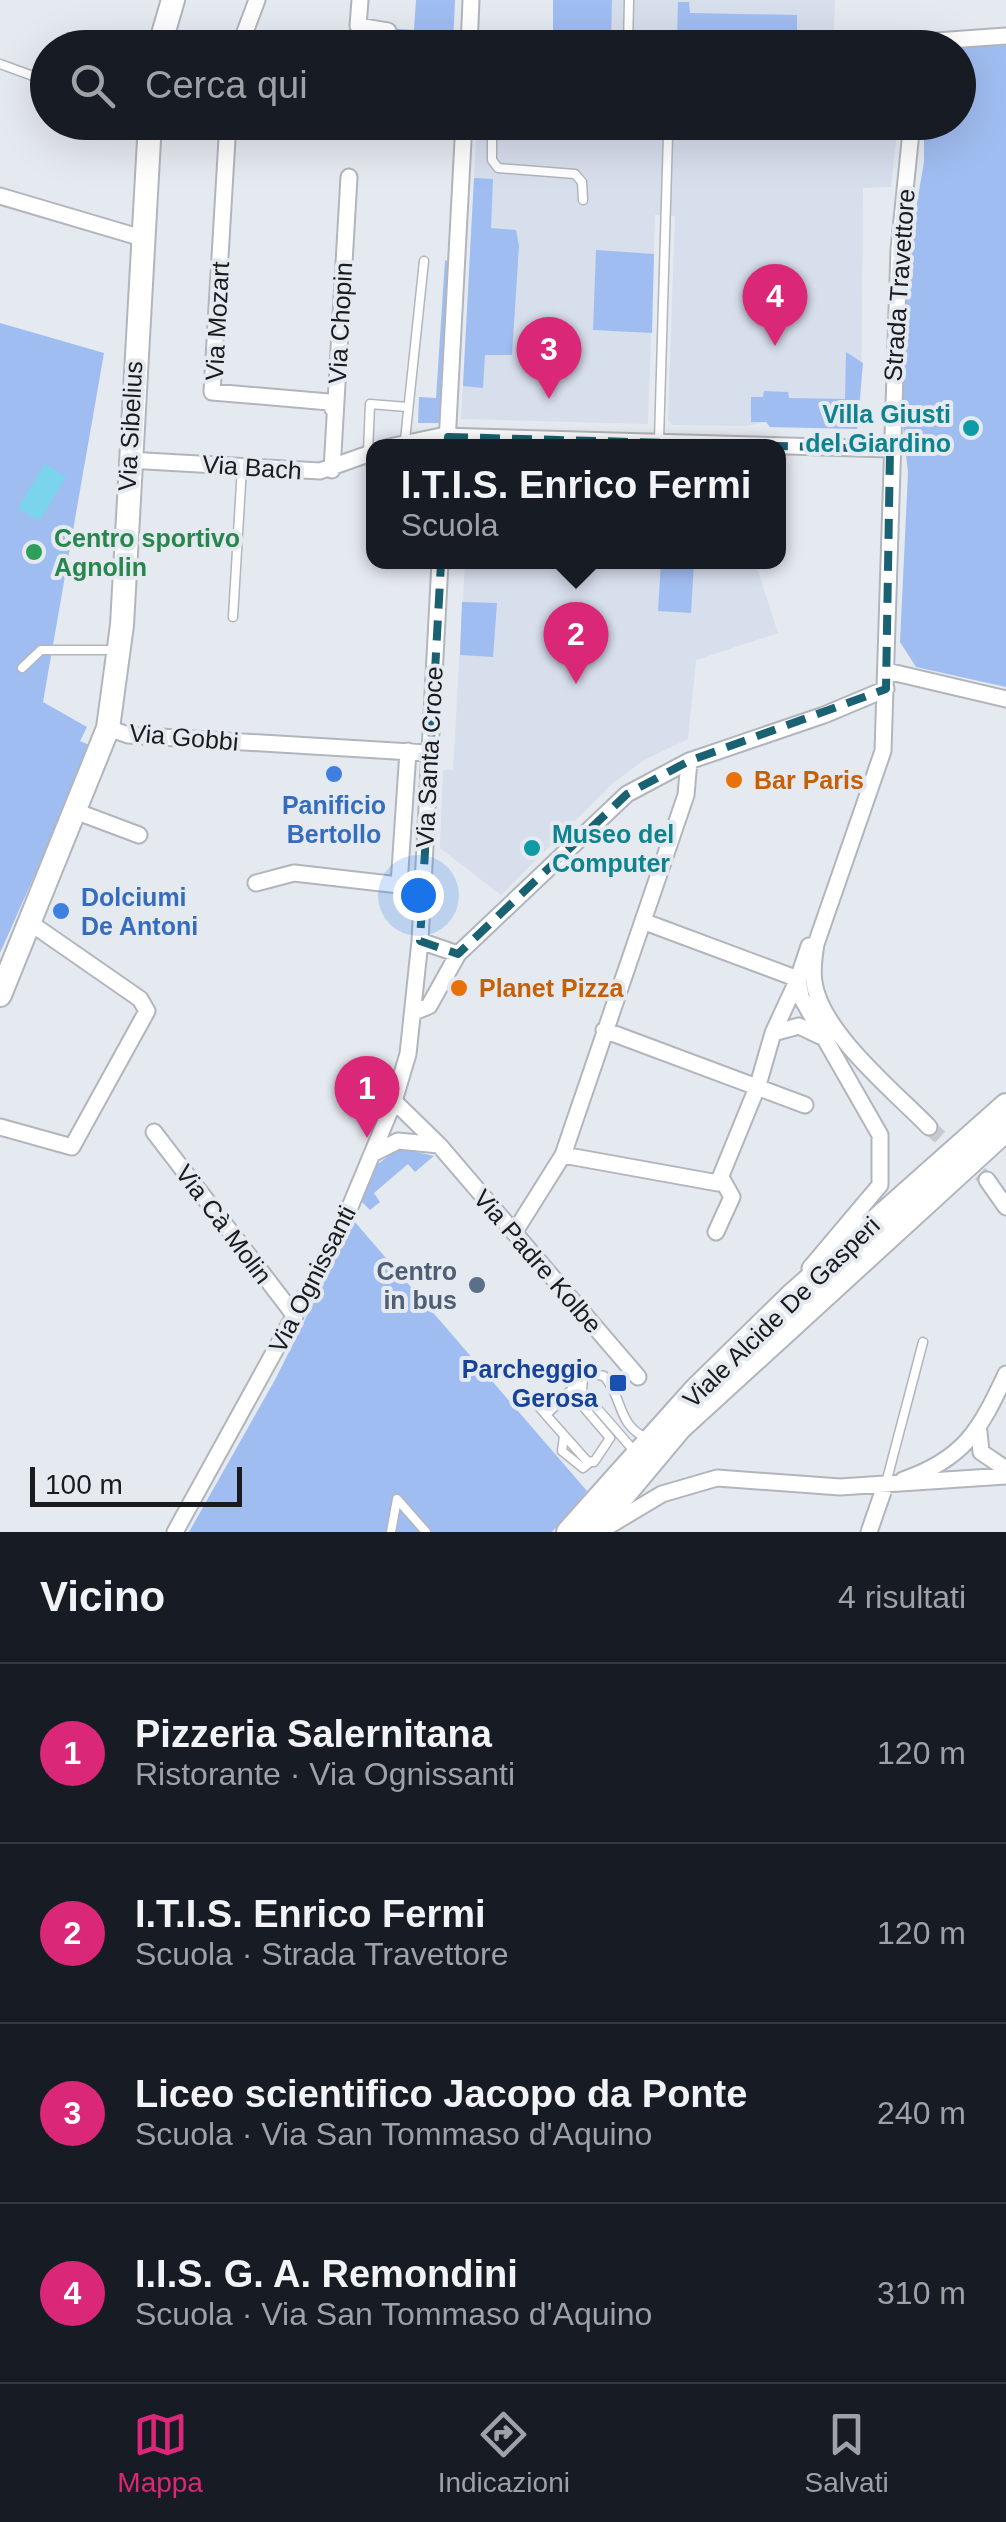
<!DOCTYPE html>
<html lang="it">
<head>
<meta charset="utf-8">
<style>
	body { margin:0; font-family:Arial,sans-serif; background:#242831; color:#f1f3f6 }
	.scale { position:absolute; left:30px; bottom:25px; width:212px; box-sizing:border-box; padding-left:10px; border:5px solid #191b1d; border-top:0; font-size:28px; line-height:35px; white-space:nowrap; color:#191b1d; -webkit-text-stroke:8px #e5e9f0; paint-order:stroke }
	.you { position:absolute; left:418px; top:895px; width:35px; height:35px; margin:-25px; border:8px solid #fff; border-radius:50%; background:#1a73e8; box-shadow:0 0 0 15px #1a73e833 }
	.badge { display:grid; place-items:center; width:65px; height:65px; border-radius:50%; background:#db2777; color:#fff; font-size:32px; font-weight:700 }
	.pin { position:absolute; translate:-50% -82px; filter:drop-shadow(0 2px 5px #0008) }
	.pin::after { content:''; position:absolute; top:52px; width:35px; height:30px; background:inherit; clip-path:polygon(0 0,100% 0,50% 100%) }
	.popup { position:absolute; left:366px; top:439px; width:420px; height:130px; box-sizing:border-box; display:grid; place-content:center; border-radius:20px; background:#171b24; filter:drop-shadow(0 2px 8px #0005); font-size:32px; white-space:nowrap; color:#9ea1a6 }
	.popup b { font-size:38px; color:#f1f3f6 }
	.popup::after { content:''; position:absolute; left:50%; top:100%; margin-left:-20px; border:20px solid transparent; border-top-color:#171b24 }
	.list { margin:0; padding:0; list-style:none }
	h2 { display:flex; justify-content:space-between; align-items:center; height:130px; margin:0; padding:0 40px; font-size:42px }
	h2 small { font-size:32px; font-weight:400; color:#9ea1a6 }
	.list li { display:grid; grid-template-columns:65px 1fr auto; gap:30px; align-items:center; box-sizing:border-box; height:180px; padding:0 40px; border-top:2px solid #363941 }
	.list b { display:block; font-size:38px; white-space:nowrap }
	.list p { margin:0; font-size:32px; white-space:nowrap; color:#9ea1a6 }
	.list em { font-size:32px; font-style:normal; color:#9ea1a6 }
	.icon { flex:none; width:55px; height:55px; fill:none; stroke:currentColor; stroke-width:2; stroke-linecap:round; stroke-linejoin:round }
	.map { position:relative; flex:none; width:1006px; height:1532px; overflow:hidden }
	.search { position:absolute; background:#171b24; box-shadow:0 10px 40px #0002; left:30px; right:30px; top:30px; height:110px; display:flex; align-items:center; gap:25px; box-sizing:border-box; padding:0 35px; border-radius:55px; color:#9ea1a6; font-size:38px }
	.sheet { height:850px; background:#171b24 }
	nav { display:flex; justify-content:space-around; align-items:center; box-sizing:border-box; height:140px; border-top:2px solid #363941; background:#171b24; font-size:28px; color:#9ea1a6 }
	nav a { display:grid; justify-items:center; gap:5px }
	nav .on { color:#db2777 }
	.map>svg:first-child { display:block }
	.built { fill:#d7deec }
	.green { fill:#a0bdf1 }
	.water { fill:#7ad4ec }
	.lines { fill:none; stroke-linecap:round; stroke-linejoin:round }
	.street-tunnel { stroke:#c6cad0; stroke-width:15; stroke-dasharray:15 8; stroke-linecap:butt }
	.lane-casing { stroke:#b1b5bc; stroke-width:11 }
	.street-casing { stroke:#b1b5bc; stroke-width:19 }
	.secondary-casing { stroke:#b1b5bc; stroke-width:26 }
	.lane { stroke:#fff; stroke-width:8 }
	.street { stroke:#fff; stroke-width:15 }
	.secondary { stroke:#fff; stroke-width:22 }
	.marked { fill:none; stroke:#1a6272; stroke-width:8; stroke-dasharray:20 12; stroke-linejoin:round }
	.culture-dot { fill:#0f9aa8; stroke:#e5e9f0; stroke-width:4 }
	.leisure-dot { fill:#2e9e5b; stroke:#e5e9f0; stroke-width:4 }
	.shop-dot { fill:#3f7fe0; stroke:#e5e9f0; stroke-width:4 }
	.food-dot { fill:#e8710a; stroke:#e5e9f0; stroke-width:4 }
	.service-dot { fill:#5c6f8a; stroke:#e5e9f0; stroke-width:4 }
	.transit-dot { fill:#1a4fb4; stroke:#e5e9f0; stroke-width:4 }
	.labels { text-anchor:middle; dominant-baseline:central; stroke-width:8; stroke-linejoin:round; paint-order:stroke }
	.street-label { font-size:25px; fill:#191b1d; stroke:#e5e9f0 }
	.culture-label { font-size:25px; font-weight:bold; fill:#0d838f; stroke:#e5e9f0; text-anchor:end }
	.leisure-label { font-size:25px; font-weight:bold; fill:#27864d; stroke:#e5e9f0; text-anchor:start }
	.food-label { font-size:25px; font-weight:bold; fill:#c56008; stroke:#e5e9f0; text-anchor:start }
	.shop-label { font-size:25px; font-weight:bold; fill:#366cbe; stroke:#e5e9f0 }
	.service-label { font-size:25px; font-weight:bold; fill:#4e5e75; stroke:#e5e9f0; text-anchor:end }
	.transit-label { font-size:25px; font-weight:bold; fill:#164399; stroke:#e5e9f0; text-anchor:end }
</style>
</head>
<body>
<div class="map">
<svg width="1006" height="1532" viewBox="0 0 1006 1532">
	<rect width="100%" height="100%" fill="#e5e9f0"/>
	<!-- built -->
	<path class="built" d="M 612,0 L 835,0 L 833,47 L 611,48 Z
		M 477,123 L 898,123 L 891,187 L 863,188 L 861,425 L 857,429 L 770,427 L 765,422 L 746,426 L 673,425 L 668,420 L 675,216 L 655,215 L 648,424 L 461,419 Z
		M 465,562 L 755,562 L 778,633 L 696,660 L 688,739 L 644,760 L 613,783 L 501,895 L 440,848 L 443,770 L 453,770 Z"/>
	<!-- green -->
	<path class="green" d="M 416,0 L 455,0 L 453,44 L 388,36 L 389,28 L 414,30 Z
		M 553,0 L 612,0 L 611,47 L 553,44 Z
		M 678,2 L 689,2 L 690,13 L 797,15 L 797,47 L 781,47 L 781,38 L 677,36 Z
		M 1006,41 L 1006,687 L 916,667 L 900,642 L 908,473 L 900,397 L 908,255 L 924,162 L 924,123 L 958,122 L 958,48 L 947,47 Z
		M 474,178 L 493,179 L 491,228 L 516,230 L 519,246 L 512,355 L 485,355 L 483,388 L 463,386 Z
		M 596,250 L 654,254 L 652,333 L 593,330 Z
		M 445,260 L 456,264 L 443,423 L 418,423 L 419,397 L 436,398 Z
		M 0,323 L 104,353 L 43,702 L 87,727 L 80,741 L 92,746 L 0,953 Z
		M 846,352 L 863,363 L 857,429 L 770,427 L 766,422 L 751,422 L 751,397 L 763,397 L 764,391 L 788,392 L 789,398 L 845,399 Z
		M 661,562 L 694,562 L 691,613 L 658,611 Z
		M 462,602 L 497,603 L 493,657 L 460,655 Z
		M 399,1148 L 434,1156 L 415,1172 L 408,1164 L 374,1193 L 380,1202 L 370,1210 L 361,1201 L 374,1167 Z
		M 354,1221 L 587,1491 L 552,1532 L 189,1532 L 276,1378 Z"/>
	<!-- water -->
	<path class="water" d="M 45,464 L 66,477 L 39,521 L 18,508 Z"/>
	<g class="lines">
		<!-- street-tunnel -->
		<path class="street-tunnel" d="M 929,1127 L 987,1180"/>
		<!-- lane casing -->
		<g class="lane-casing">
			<path id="lane" d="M 469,41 L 487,48
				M 628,48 L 629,0
				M 0,64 L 44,80
				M 492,122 L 492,160 L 498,168 L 575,174 L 582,182 L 583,200
				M 405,440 L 424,261
				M 659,440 L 668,135
				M 368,452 L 370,404 L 407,407
				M 233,617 L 242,467
				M 22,668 L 41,650 L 115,650
				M 574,1387 L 546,1415 L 587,1461 L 594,1462 L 610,1438 L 574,1396 L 574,1387 L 583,1378
				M 527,1393 L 546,1415
				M 564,1436 L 562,1451 L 583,1468 L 589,1463
				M 636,1453 L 582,1391 L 583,1378 L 589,1373 L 604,1376 C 624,1398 616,1426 649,1439
				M 886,1483 L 923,1342
				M 391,1532 L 397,1499 L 426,1532"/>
		</g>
		<!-- street casing -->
		<g class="street-casing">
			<path id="street" d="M 360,0 L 358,26 L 388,31
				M 239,48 L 257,0
				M 469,48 L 471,0
				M 931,48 L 936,41 L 1006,36
				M 228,122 L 212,392 L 329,402 L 335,412
				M 912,122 L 899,249 L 883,751 L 816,944 C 814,956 812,970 814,982 C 820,1031 895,1092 929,1127
				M 0,196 L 142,238
				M 447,443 L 464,122
				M 389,447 L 441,436 L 890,449
				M 128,460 L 320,471 L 374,452
				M 332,470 L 349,177
				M 887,671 L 1006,699
				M 108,728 L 128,735 L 428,753
				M 75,811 L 139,835
				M 256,883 L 294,873 L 399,885 L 408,751
				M 645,922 L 798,979 L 773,1033 L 758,1085 L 718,1183 L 723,1181 L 732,1197 L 716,1232
				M 420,941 L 458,954
				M 809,946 L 798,979 L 801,997 L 880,1135 L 880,1185 L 810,1268
				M 414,1012 L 429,1006 L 458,954 L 627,794 L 689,761 L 824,715 L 886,689
				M 604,1030 L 805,1105
				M 773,1033 L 799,1026 L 820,1036
				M 394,1101 L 439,1145 L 638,1377
				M 0,1127 L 72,1147 L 147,1011 L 140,999 L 29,922
				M 154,1132 L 295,1316
				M 372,1154 L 398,1141 L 439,1145
				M 563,1155 L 686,795 L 689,761
				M 987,1180 L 1006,1207
				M 514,1233 L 563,1155 L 718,1183
				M 979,1432 L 981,1452 L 1006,1469
				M 903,1480 C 964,1459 980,1430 1006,1374
				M 602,1530 L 662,1494 L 717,1478 L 840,1487 L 1006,1476
				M 175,1532 L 337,1238 L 394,1101 L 408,1054 L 420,941 L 440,562
				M 869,1532 L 885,1486"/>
		</g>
		<!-- secondary casing -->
		<g class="secondary-casing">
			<path id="secondary" d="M 159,48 L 173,0
				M 0,995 L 108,728 L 122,625 L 150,122
				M 568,1532 L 696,1389 L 791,1296 L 1006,1105
				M 593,1532 L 680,1428 L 1006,1130"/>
		</g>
		<!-- lane -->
		<use href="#lane" class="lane"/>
		<!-- street -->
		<use href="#street" class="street"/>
		<!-- secondary -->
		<use href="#secondary" class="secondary"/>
	</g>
	<!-- marked area -->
	<path class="marked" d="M 448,437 L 890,449 L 886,689 L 689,761 L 627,794 L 458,954 L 420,941 Z"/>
	<!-- markers -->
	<g class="culture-dot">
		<circle cx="971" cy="428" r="10"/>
		<circle cx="532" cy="848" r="10"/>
	</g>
	<circle class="leisure-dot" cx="34" cy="552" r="10"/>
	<g class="shop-dot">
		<circle cx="334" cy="774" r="10"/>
		<circle cx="61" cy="911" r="10"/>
	</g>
	<g class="food-dot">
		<circle cx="734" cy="780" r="10"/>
		<circle cx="459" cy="988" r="10"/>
	</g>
	<circle class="service-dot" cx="477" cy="1285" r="10"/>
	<rect class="transit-dot" x="608" y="1373" width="20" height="20" rx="5"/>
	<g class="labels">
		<!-- street labels -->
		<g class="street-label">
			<text transform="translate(899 285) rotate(-86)">Strada Travettore</text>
			<text transform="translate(217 321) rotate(-87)">Via Mozart</text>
			<text transform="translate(340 323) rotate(-87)">Via Chopin</text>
			<text transform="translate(130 426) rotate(-87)">Via Sibelius</text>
			<text transform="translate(252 467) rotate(4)">Via Bach</text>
			<text transform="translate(184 737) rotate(5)">Via Gobbi</text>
			<text transform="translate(429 757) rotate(-87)">Via Santa Croce</text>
			<text transform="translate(224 1224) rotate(53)">Via Cà Molin</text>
			<text transform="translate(538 1261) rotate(49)">Via Padre Kolbe</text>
			<text transform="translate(312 1279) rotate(-63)">Via Ognissanti</text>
			<text transform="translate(781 1312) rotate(-44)">Viale Alcide De Gasperi</text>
		</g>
		<!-- culture labels -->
		<g class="culture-label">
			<text x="951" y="414">Villa Giusti<tspan x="951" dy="29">del Giardino</tspan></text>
			<text x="552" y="834" text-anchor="start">Museo del<tspan x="552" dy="29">Computer</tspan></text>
		</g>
		<!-- leisure labels -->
		<g class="leisure-label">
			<text x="54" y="538">Centro sportivo<tspan x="54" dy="29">Agnolin</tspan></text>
		</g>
		<!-- food labels -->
		<g class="food-label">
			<text x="754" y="780">Bar Paris</text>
			<text x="479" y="988">Planet Pizza</text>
		</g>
		<!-- shop labels -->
		<g class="shop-label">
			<text x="334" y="805">Panificio<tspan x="334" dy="29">Bertollo</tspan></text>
			<text x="81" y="897" text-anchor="start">Dolciumi<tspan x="81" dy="29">De Antoni</tspan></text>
		</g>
		<!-- service labels -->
		<g class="service-label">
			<text x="457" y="1271">Centro<tspan x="457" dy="29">in bus</tspan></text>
		</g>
		<!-- transit labels -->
		<g class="transit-label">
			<text x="598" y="1369">Parcheggio<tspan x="598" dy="29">Gerosa</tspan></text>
		</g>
	</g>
</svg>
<div class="scale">100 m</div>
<div class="you"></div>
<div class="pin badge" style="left:367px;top:1138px">1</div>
<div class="pin badge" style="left:576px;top:684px">2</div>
<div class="popup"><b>I.T.I.S. Enrico Fermi</b>Scuola</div>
<div class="pin badge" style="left:549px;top:399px">3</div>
<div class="pin badge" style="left:775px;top:346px">4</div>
<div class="search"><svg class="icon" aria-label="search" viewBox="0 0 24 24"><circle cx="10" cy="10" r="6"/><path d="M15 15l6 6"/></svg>Cerca qui</div>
</div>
<section class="sheet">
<h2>Vicino<small>4 risultati</small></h2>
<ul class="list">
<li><span class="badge">1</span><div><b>Pizzeria Salernitana</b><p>Ristorante · Via Ognissanti</p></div><em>120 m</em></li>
<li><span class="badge">2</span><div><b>I.T.I.S. Enrico Fermi</b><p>Scuola · Strada Travettore</p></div><em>120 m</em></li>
<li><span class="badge">3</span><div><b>Liceo scientifico Jacopo da Ponte</b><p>Scuola · Via San Tommaso d'Aquino</p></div><em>240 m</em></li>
<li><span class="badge">4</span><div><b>I.I.S. G. A. Remondini</b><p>Scuola · Via San Tommaso d'Aquino</p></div><em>310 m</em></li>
</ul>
</section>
<nav>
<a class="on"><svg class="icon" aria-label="map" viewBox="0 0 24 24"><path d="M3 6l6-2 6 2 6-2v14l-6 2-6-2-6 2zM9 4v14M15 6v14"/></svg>Mappa</a>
<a><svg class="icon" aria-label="directions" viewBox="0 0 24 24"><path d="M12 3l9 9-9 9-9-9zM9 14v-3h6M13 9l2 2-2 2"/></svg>Indicazioni</a>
<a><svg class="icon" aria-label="saved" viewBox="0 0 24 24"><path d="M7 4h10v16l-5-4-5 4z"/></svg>Salvati</a>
</nav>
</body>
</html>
